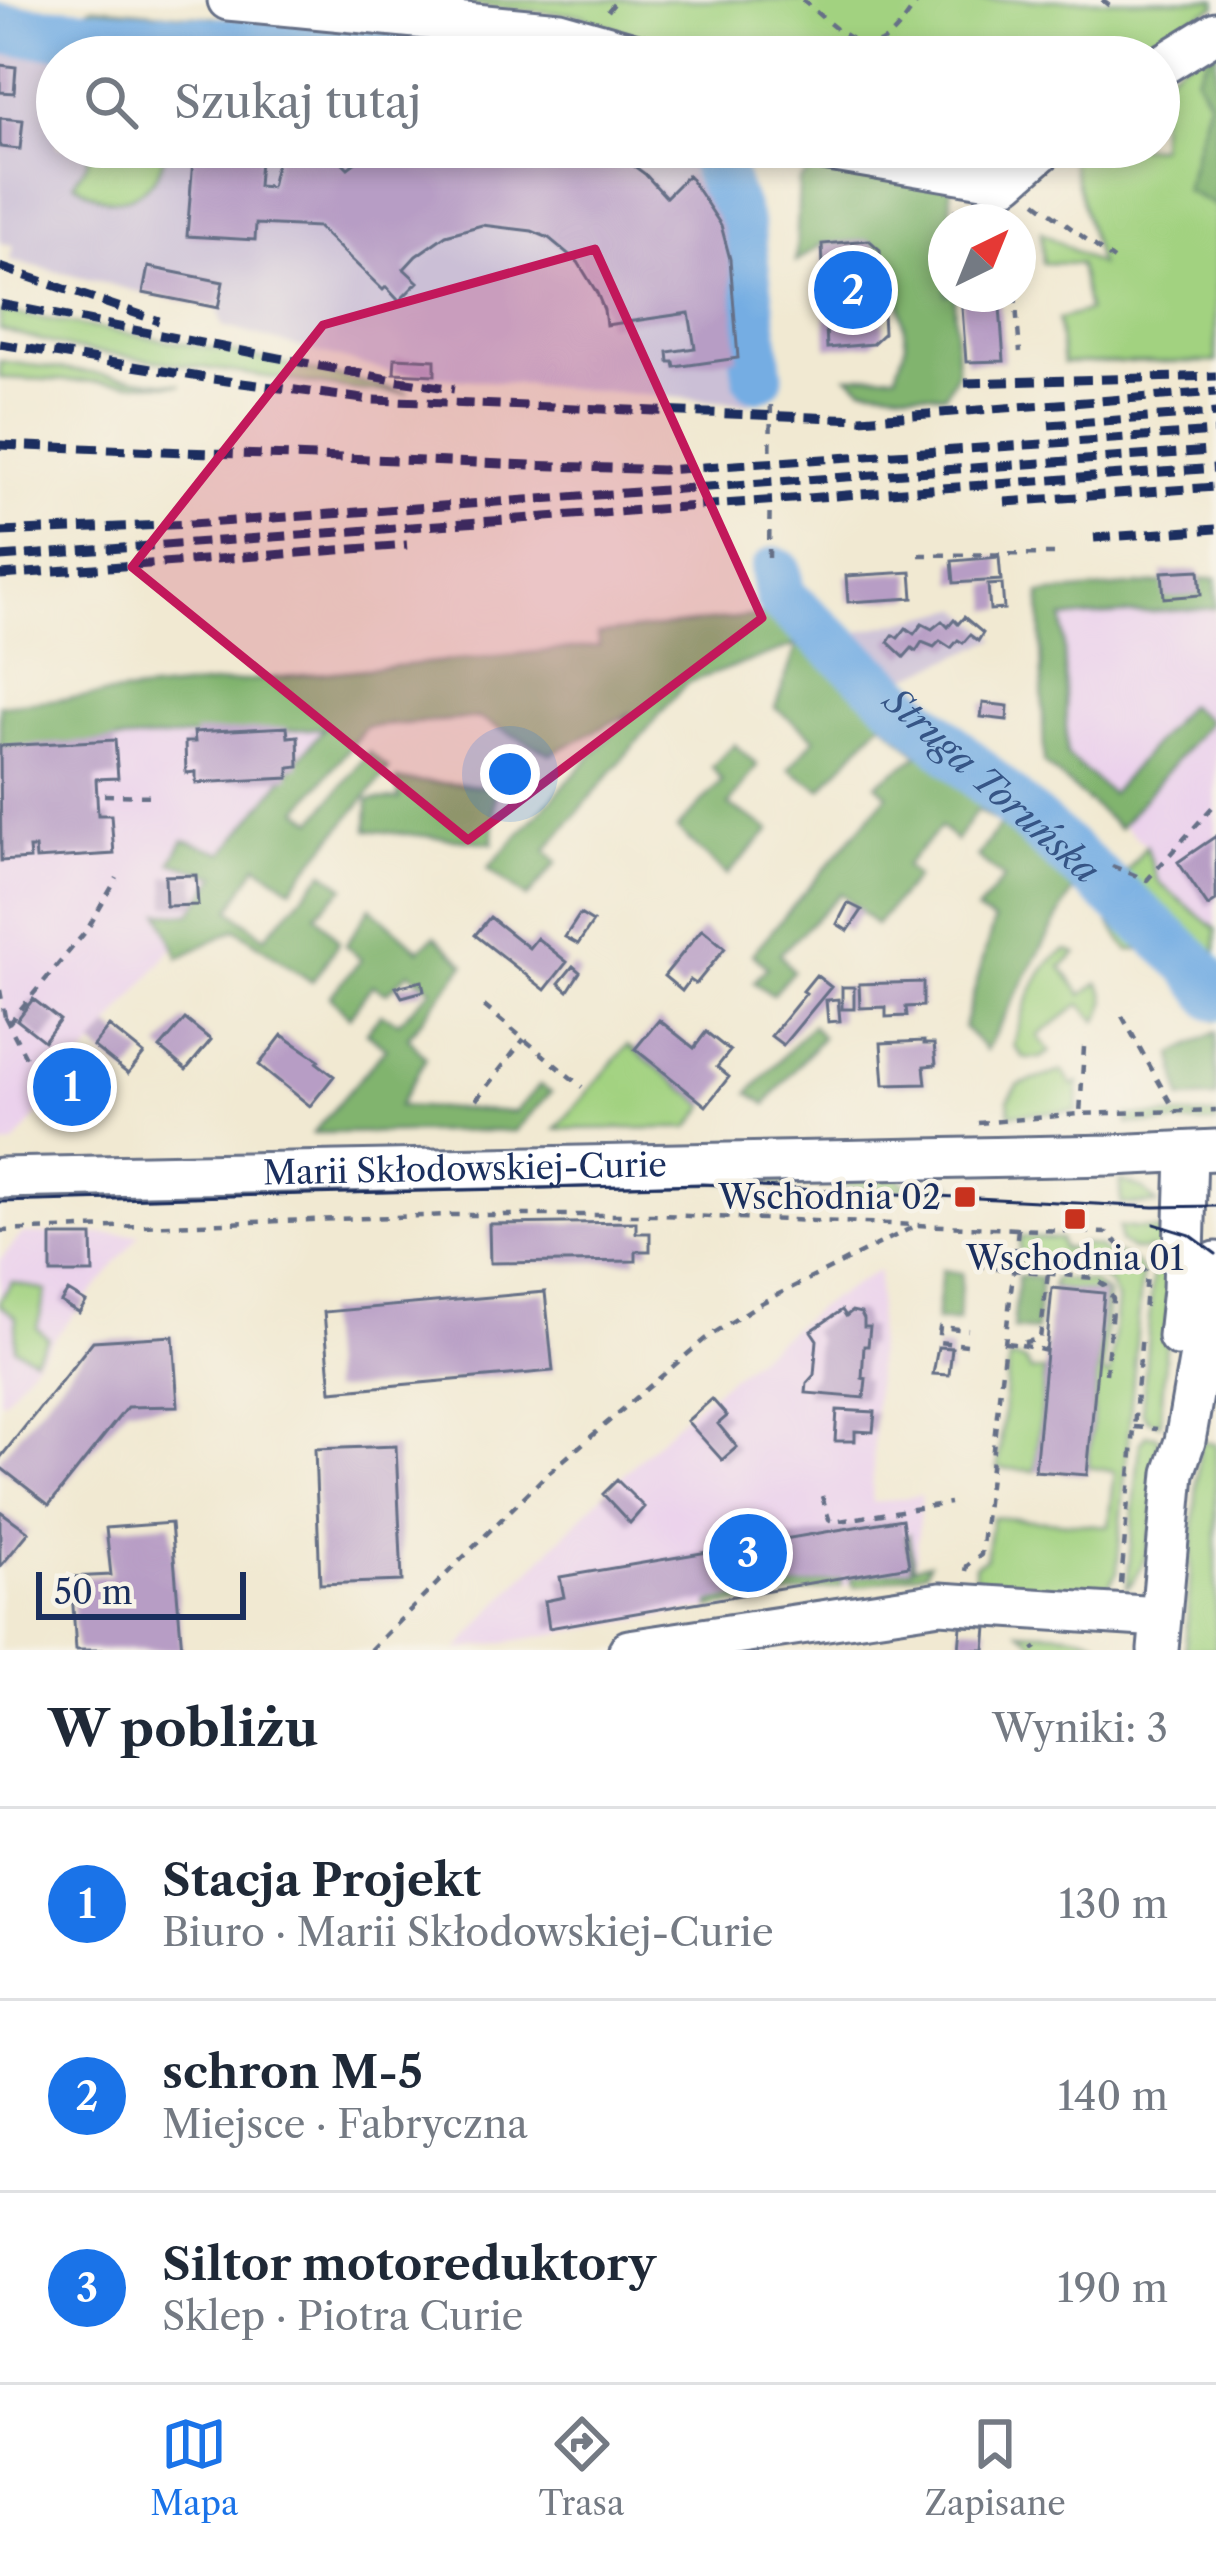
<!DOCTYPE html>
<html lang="pl">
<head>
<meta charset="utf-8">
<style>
	body { margin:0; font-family:"Libre Caslon Text",serif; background:#f2f2f3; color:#1f2937 }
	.compass { position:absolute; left:928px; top:204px; width:108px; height:108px; border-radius:50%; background:#fff; box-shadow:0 6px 18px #0003; rotate:43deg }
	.scale { position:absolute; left:36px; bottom:30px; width:210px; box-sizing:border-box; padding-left:12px; border:6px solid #1b2f5e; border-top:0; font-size:33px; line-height:42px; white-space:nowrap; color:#1b2f5e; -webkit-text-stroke:9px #f7f3e8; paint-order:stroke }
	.you { position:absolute; left:510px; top:774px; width:42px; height:42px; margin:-30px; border:9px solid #fff; border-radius:50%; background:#1a73e8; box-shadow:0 0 0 18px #1a73e833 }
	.badge { display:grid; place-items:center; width:78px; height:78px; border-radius:50%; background:#1a73e8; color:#fff; font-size:39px; font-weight:700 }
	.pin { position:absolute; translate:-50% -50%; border:6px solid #fff; box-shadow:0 3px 12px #0006 }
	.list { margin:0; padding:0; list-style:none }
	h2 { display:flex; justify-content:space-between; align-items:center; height:156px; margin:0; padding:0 48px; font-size:51px }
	h2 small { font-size:39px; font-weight:400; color:#747a83 }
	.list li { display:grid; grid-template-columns:78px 1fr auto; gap:36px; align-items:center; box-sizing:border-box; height:192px; padding:0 48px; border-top:3px solid #e0e1e3 }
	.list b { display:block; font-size:45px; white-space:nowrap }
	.list p { margin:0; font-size:39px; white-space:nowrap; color:#747a83 }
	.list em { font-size:39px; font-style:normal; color:#747a83 }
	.icon { flex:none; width:66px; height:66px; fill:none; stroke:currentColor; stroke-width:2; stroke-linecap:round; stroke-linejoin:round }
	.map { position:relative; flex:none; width:1216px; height:1650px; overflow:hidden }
	.search { position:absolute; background:#fff; box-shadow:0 6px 18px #0003; left:36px; right:36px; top:36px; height:132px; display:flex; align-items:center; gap:30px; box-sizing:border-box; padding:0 42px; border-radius:66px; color:#747a83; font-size:45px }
	.sheet { height:732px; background:#fff }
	nav { display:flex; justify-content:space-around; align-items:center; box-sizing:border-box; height:168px; border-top:3px solid #e0e1e3; background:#fff; font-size:33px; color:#747a83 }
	nav a { display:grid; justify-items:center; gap:6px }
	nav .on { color:#1a73e8 }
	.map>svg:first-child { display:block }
	.built { fill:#ebd1ec }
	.industrial { fill:#cbbfd6 }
	.green { fill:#a2d280; stroke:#5e806f; stroke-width:3 }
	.forest { fill:#81b46e; stroke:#4e7266; stroke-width:3 }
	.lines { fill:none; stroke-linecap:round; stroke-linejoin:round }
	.river { stroke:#74ade3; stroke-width:51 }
	.building { fill:#b79dc5 }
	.minor-casing { stroke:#667087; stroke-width:45 }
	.path { stroke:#667087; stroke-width:4.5; stroke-dasharray:9 9; stroke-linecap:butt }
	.minor { stroke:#fff; stroke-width:39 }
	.tram { stroke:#1b2f5e; stroke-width:3 }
	.rail { stroke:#1b2f5e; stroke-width:9; stroke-dasharray:18 9; stroke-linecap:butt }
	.marked { fill:#c2185b; fill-opacity:0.2; stroke:#c2185b; stroke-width:9; stroke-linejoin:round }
	.poi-dot { fill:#c8321e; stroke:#f7f3e8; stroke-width:4.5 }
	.labels { text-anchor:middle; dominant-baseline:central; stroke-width:9; stroke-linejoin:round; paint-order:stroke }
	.street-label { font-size:33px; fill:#1b2f5e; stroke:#f7f3e8 }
	.poi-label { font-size:33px; fill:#1b2f5e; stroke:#f7f3e8; text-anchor:end }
	.water-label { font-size:36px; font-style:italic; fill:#365586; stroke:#f7f3e8 }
</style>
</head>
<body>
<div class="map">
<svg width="1216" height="1650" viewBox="0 0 1216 1650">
	<rect width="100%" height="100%" fill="#f7f3e8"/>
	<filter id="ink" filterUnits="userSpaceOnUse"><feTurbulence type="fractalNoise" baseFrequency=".00833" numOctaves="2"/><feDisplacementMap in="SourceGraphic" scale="24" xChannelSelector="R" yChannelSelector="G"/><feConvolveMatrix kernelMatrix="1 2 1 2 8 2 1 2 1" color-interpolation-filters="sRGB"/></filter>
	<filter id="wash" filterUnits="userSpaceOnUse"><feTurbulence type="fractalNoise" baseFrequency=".004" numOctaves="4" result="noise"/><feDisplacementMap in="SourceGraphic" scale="48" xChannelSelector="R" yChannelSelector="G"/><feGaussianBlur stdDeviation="2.7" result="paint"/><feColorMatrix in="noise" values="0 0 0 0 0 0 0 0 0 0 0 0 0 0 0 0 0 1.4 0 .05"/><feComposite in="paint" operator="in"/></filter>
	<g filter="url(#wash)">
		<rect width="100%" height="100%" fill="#f1e9d2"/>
		<!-- built -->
		<path class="built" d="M 1216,596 L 1216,929 L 1158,881 L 1146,846 L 1097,802 L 1053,748 L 1044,612 Z
			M 376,697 L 13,1145 L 0,1146 L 0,724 Z
			M 22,1234 L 140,1234 L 4,1400 L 0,1400 L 0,1260 Z
			M 879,1270 L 872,1503 L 921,1495 L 915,1574 L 458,1650 L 494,1608 L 603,1494 L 689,1411 L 818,1307 Z"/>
		<!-- industrial -->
		<path class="industrial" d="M 0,40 L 141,57 L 251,55 L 262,57 L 57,57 L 57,147 L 696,147 L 727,211 L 744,312 L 751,404 L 394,373 L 222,326 L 218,308 L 143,293 L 10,260 L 13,245 L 0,243 Z
			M 960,608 L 997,639 L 905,678 L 853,633 Z"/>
		<!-- green -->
		<path class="green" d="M 411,0 L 1216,0 L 1216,6 L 1118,57 L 671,57 L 627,33 L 580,15 Z
			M 1216,40 L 1209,101 L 1185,190 L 1216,206 L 1216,362 L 1063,363 L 1058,319 L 1088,311 L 1079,264 L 1043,263 L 1041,232 L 1099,265 L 1067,147 L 1159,147 L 1159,79 Z
			M 89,147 L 164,147 C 165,175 141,200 112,200 C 98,199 86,191 74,183 L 88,162 Z
			M 0,311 L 227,351 L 409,393 L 359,390 L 74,349 L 0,329 Z
			M 0,361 L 182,385 L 0,378 Z
			M 1146,846 L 1158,882 L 1216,929 L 1216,1020 L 1171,957 L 1154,950 L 1128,950 L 1110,924 L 1104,902 Z
			M 1068,950 L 1076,954 L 1061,967 L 1082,995 L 1098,983 C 1109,997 1107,1007 1097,1021 L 1080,1004 L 1038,1036 L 1050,1052 L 1040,1058 L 1024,1058 L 1014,1046 C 1020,1017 1038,959 1068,950 Z
			M 628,1045 L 706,1106 L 689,1128 L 556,1129 Z
			M 1063,1071 L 1072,1086 L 1078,1083 L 1077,1111 L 1010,1114 L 1008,1100 L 1018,1085 Z
			M 1127,1116 L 1216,1116 L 1216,1123 L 1128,1124 Z
			M 901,1178 L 901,1183 L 952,1184 L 952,1191 L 687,1180 Z
			M 1120,1180 L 1143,1189 L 1157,1204 L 1121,1204 Z
			M 1119,1227 L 1169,1231 L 1174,1242 L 1160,1424 L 1148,1420 L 1142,1411 L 1154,1257 L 1151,1256 L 1150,1248 C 1137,1252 1131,1250 1120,1242 Z
			M 1020,1237 L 1060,1239 L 1062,1248 L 1078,1249 L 1080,1244 L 1099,1247 L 1104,1252 C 1120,1254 1136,1257 1142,1273 L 1117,1572 L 1107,1588 L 1090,1597 L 975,1581 L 975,1565 L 986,1558 L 992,1517 L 1109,1526 L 1115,1472 L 1088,1467 L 1104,1293 L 1052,1288 L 1054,1279 L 1091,1282 L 1108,1294 L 1103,1374 L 1110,1376 L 1117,1299 L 1109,1283 L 1088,1270 L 1019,1263 Z
			M 12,1282 L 46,1291 L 37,1328 L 48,1338 L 34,1358 L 15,1348 L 16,1317 L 0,1305 L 0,1300 Z
			M 1009,1358 L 1025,1361 L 1031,1371 L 1044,1371 L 1035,1471 L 998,1468 Z
			M 1147,1435 L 1157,1436 L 1159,1439 C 1155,1482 1159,1558 1127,1588 L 1140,1443 Z
			M 1200,1442 L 1216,1444 L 1216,1650 L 1185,1650 Z
			M 909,1534 L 914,1567 L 929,1563 L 926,1571 L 853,1587 L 850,1579 L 912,1569 L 906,1535 Z
			M 841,1580 L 841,1586 L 710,1608 L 710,1603 Z
			M 1019,1631 C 1045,1633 1090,1628 1107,1650 L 1043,1650 Z"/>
		<!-- forest -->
		<path class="forest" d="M 92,7 L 592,51 L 591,57 L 142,57 L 66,47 L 72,19 Z
			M 0,16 L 41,19 L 36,42 L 0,40 Z
			M 1216,43 L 1216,206 L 1185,190 L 1209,101 L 1196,77 Z
			M 823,160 L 950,186 L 952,222 L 946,222 L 946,294 L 954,294 L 957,372 L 945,395 L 862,387 L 848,376 L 896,374 L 906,343 L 896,273 L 870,241 L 822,244 L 796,262 L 799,181 Z
			M 1216,578 L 1216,608 L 1063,618 L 1067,755 L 1111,794 L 1187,705 L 1209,721 L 1119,828 L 1044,763 L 1040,594 Z
			M 786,612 L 1081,876 L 986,1050 L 964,1027 L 994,921 L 977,911 L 1004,878 L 977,857 L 1001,824 L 977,810 L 956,841 L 941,827 L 905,866 L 916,877 L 876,925 L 841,893 L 780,954 L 793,971 L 772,995 L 754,982 L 767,967 L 752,954 L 888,795 L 876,784 L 919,755 L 882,721 L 821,789 L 789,769 L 815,738 L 775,708 L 797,645 L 686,683 L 546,850 L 557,862 L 527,898 L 488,868 L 632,712 L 551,754 L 478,718 L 366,727 L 299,810 L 314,821 L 369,752 L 389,769 L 291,888 L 257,865 L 230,910 L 265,937 L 324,872 L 345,887 L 316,914 L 339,942 L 312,982 L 236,929 L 179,958 L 160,913 L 190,914 L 217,876 L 171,862 L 184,840 L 224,853 L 324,728 L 0,748 L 0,705 L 599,646 L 598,634 Z
			M 734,744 L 757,765 L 729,805 L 770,830 L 727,875 L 677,829 L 722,781 L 712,767 Z
			M 397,780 L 495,787 L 493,843 L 367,830 L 368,800 L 399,799 Z
			M 370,907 L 419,950 L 435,936 L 465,964 L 408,1037 L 426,1058 L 399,1106 L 515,1112 L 540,1085 L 551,1092 L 515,1131 L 313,1133 L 386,1048 L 366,1032 L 381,1014 L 399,1022 L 432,989 L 409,972 L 387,993 L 372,985 L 349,1017 L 330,996 L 361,960 L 346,945 Z
			M 812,1025 L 822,1037 L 766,1104 L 749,1093 Z
			M 1216,1032 L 1216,1098 L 1181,1099 L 1173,1054 Z
			M 942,1270 L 962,1273 L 958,1321 L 936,1321 Z
			M 1018,1276 L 1041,1278 L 1036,1331 L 1013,1329 Z"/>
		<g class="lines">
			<!-- river -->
			<g class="river">
				<path d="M 0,29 L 451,57"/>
				<path d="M 710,147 L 739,228 L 758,376"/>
				<path id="s1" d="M 776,572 L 780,597 L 1191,962 L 1216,995"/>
			</g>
		</g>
		<g id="blocks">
			<!-- building -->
			<path class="building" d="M 0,65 L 16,67 L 14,93 L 0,92 Z
				M 0,118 L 23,120 L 20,149 L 0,147 Z
				M 194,147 L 261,147 L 258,186 L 271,187 L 280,147 L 327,147 L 348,168 L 376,147 L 608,147 L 645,174 L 666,197 L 688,175 L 721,225 L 730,259 L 738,358 L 675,367 L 674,362 L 669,362 L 668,352 L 695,348 L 689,313 L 606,325 L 604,310 L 597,293 L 578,262 L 549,238 L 532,231 L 482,225 L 446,235 L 416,256 L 404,269 L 418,282 L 399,301 L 386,287 L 383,290 L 318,227 L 256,224 L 255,240 L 187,236 Z
				M 955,210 L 993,210 L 994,222 L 956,222 Z
				M 869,240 L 880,250 L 884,333 L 872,344 L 827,348 L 822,244 Z
				M 148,267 L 223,282 L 218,308 L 143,293 Z
				M 961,294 L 999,294 L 1004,361 L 966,362 Z
				M 395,358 L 435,360 L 435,375 L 394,373 Z
				M 999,557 L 1001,580 L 954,583 L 952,561 Z
				M 1199,570 L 1201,595 L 1164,598 L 1162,572 Z
				M 911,572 L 913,598 L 848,602 L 846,576 Z
				M 1002,584 L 1004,609 L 990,610 L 988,585 Z
				M 964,617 L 983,633 L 978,641 L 970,635 L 963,643 L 958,640 L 951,648 L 940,641 L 934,647 L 922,642 L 916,651 L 912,648 L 904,657 L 888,642 L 893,635 L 898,638 L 906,628 L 914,634 L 922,624 L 932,629 L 942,621 L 948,627 L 954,620 L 958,624 Z
				M 983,703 L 1008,706 L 1007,720 L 981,717 Z
				M 287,727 L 288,737 L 298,736 L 299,767 L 289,768 L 289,778 L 196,783 L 196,772 L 186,773 L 185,742 L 195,742 L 194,732 Z
				M 115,740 L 118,778 L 96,779 L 98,815 L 111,815 L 114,854 L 36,859 L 35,848 L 29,848 L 30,859 L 1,861 L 0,746 Z
				M 1216,836 L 1216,901 L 1208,906 L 1178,862 Z
				M 196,875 L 198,905 L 166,906 L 165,876 Z
				M 848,903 L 862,910 L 848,931 L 837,924 Z
				M 580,914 L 593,922 L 578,944 L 565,937 Z
				M 490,917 L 529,948 L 537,938 L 567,962 L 545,990 L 475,935 Z
				M 702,929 L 725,948 L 696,984 L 690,980 L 682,991 L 664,976 Z
				M 573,966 L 580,972 L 568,991 L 559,983 Z
				M 816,975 L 831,987 L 783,1045 L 771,1036 L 806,993 L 803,991 Z
				M 422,981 L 424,991 L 402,997 L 396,987 Z
				M 923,982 L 923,1006 L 906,1007 L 907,1016 L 886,1017 L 886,1007 L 860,1008 L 859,984 Z
				M 842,987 L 854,987 L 854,1009 L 842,1009 Z
				M 33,999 L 60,1020 L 44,1041 L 17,1020 Z
				M 838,999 L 840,1021 L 828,1022 L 826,1000 Z
				M 185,1019 L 211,1040 L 186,1070 L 160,1048 Z
				M 659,1020 L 694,1048 L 706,1032 L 730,1051 L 717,1067 L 729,1077 L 706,1106 L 635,1049 Z
				M 109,1026 L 144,1054 L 128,1074 L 93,1046 Z
				M 282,1035 L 319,1060 L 317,1063 L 334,1076 L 310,1106 L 259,1065 Z
				M 924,1041 L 924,1044 L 934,1044 L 936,1065 L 924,1066 L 926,1084 L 884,1085 L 881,1043 Z
				M 80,1064 L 116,1091 L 104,1109 L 96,1103 L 84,1119 L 53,1097 Z
				M 636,1222 L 636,1233 L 650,1233 L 650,1251 L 636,1251 L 636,1261 L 490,1263 L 489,1224 Z
				M 51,1236 L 92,1236 L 93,1273 L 51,1273 Z
				M 1052,1288 L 1104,1293 L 1087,1475 L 1035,1471 Z
				M 68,1291 L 86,1302 L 79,1313 L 61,1302 Z
				M 545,1292 L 553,1371 L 331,1391 L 324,1312 Z
				M 842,1310 L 846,1316 L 852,1311 L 861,1313 L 864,1319 L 864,1327 L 870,1327 L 868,1346 L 864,1346 L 862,1378 L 866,1379 L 864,1398 L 806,1393 L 807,1383 L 814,1375 L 817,1340 L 811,1331 Z
				M 173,1336 L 178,1406 L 127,1407 L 49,1505 L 0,1467 L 0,1458 L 93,1341 Z
				M 938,1347 L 952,1348 L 949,1375 L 933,1374 Z
				M 712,1399 L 727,1416 L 718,1424 L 737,1447 L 722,1460 L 687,1421 Z
				M 837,1410 L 875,1412 L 873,1432 L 855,1431 L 855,1441 L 835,1441 Z
				M 396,1446 L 402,1581 L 320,1584 L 315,1449 Z
				M 617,1480 L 644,1507 L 630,1523 L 603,1494 Z
				M 0,1511 L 29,1532 L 0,1567 Z
				M 902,1519 L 909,1566 L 549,1628 L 545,1601 L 564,1597 L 560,1577 Z
				M 171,1523 L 182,1650 L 76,1650 L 71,1577 L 111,1575 L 106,1528 Z
				M 961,1626 L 987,1627 L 985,1650 L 959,1650 Z"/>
		</g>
	</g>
	<g filter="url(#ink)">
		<use href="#blocks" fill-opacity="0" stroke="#667087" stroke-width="3"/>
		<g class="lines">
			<!-- minor casing -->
			<g class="minor-casing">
				<g id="minor">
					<path d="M 228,0 L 559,32 L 647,57"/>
					<path d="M 1159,67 L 1216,32"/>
					<path d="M 806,147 L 1007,181 L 1046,147"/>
					<path id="s2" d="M 0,1178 L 1112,1155 L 1216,1150"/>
					<path d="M 1178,1336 L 1183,1289 L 1187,1153"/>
					<path d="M 629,1650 L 940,1603 L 1160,1617"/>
					<path d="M 1158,1650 L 1174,1473 L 1185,1441 L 1216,1262"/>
				</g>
			</g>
			<!-- path -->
			<path class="path" d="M 802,0 C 824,17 859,58 887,39 C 900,29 909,13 919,0
				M 1102,0 L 1116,11
				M 608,11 L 617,0
				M 863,57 L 872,46
				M 1036,202 L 1114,260
				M 1015,294 L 1020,352
				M 919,555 L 1057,554
				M 769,558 L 771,396
				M 104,795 L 157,796
				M 1112,866 L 1147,880 L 1216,803
				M 0,990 L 5,1017 L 0,1017
				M 484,1006 L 582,1087
				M 1122,1016 L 1175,1111
				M 5,1017 L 45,1094
				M 9,1023 L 87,930 L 117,878
				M 1084,1047 L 1080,1114 L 1216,1110
				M 476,1100 L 524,1039
				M 978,1123 L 1080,1114
				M 0,1231 L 450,1215 L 662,1215 L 1018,1229
				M 975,1266 L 1093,1278 L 1106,1286 L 1113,1299 L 1106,1374
				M 1006,1343 L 1016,1344 L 1040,1339 L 1048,1273
				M 967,1345 L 938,1342 L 940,1327 L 968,1330
				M 1021,1345 L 1047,1351
				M 1134,1427 L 1157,1429
				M 822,1496 L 829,1519 L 833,1522 L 950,1503
				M 966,1571 L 967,1566 L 981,1555 L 1018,1229 L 1107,1233 L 1147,1272 L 1144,1315
				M 1121,1584 L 1142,1333
				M 1034,1647 L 1036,1650
				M 370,1650 L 545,1476 L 705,1339 L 759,1304 L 915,1226"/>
			<!-- minor -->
			<use href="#minor" class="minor"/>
			<!-- tram -->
			<path class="tram" d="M 0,1202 L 702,1184 L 1154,1207 L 1216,1206
				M 1154,1224 L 1190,1235 L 1216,1254"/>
			<!-- rail -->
			<path class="rail" d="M 0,267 L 159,321
				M 0,304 L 393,380 L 454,389
				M 0,344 L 212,379 L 371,400 L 861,419 L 1216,392
				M 965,383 L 1216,376
				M 1049,425 L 1216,413
				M 0,445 L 662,470 L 1216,432
				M 1005,502 L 1216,487
				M 0,532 L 191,524 L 1209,451
				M 1094,538 L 1216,529
				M 0,557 L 1216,468
				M 0,575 L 407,545"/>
		</g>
	</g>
	<!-- marked area -->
	<path class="marked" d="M 595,249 L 762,618 L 468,840 L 132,567 L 323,325 Z"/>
	<!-- markers -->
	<g class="poi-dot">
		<rect x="953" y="1185" width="24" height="24" rx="6"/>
		<rect x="1063" y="1207" width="24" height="24" rx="6"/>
	</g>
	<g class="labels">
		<!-- street labels -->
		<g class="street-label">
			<text stroke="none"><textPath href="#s2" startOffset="465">Marii Skłodowskiej-Curie</textPath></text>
		</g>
		<!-- poi labels -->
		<g class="poi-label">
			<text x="941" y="1197">Wschodnia 02</text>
			<text x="1075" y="1258" text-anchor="middle">Wschodnia 01</text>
		</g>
		<!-- water labels -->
		<g class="water-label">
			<text stroke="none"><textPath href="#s1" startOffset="309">Struga Toruńska</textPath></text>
		</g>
	</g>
</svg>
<svg class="compass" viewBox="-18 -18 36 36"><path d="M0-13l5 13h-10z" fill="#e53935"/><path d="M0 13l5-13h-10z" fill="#747a83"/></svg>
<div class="scale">50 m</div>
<div class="you"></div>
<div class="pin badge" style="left:72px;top:1087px">1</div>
<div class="pin badge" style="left:853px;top:290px">2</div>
<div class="pin badge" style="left:748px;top:1553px">3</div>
<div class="search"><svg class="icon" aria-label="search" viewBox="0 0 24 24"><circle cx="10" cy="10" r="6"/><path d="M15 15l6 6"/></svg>Szukaj tutaj</div>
</div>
<section class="sheet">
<h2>W pobliżu<small>Wyniki: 3</small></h2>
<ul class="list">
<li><span class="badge">1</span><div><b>Stacja Projekt</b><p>Biuro · Marii Skłodowskiej-Curie</p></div><em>130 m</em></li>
<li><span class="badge">2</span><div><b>schron M-5</b><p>Miejsce · Fabryczna</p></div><em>140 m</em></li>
<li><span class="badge">3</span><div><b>Siltor motoreduktory</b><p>Sklep · Piotra Curie</p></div><em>190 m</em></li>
</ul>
</section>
<nav>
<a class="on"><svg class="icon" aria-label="map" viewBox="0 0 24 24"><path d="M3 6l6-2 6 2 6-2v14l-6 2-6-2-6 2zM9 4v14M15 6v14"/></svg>Mapa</a>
<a><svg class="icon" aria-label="directions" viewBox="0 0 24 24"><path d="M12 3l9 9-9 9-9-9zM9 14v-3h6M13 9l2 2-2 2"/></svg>Trasa</a>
<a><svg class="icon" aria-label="saved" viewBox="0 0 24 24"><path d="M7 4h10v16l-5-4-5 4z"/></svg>Zapisane</a>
</nav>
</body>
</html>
